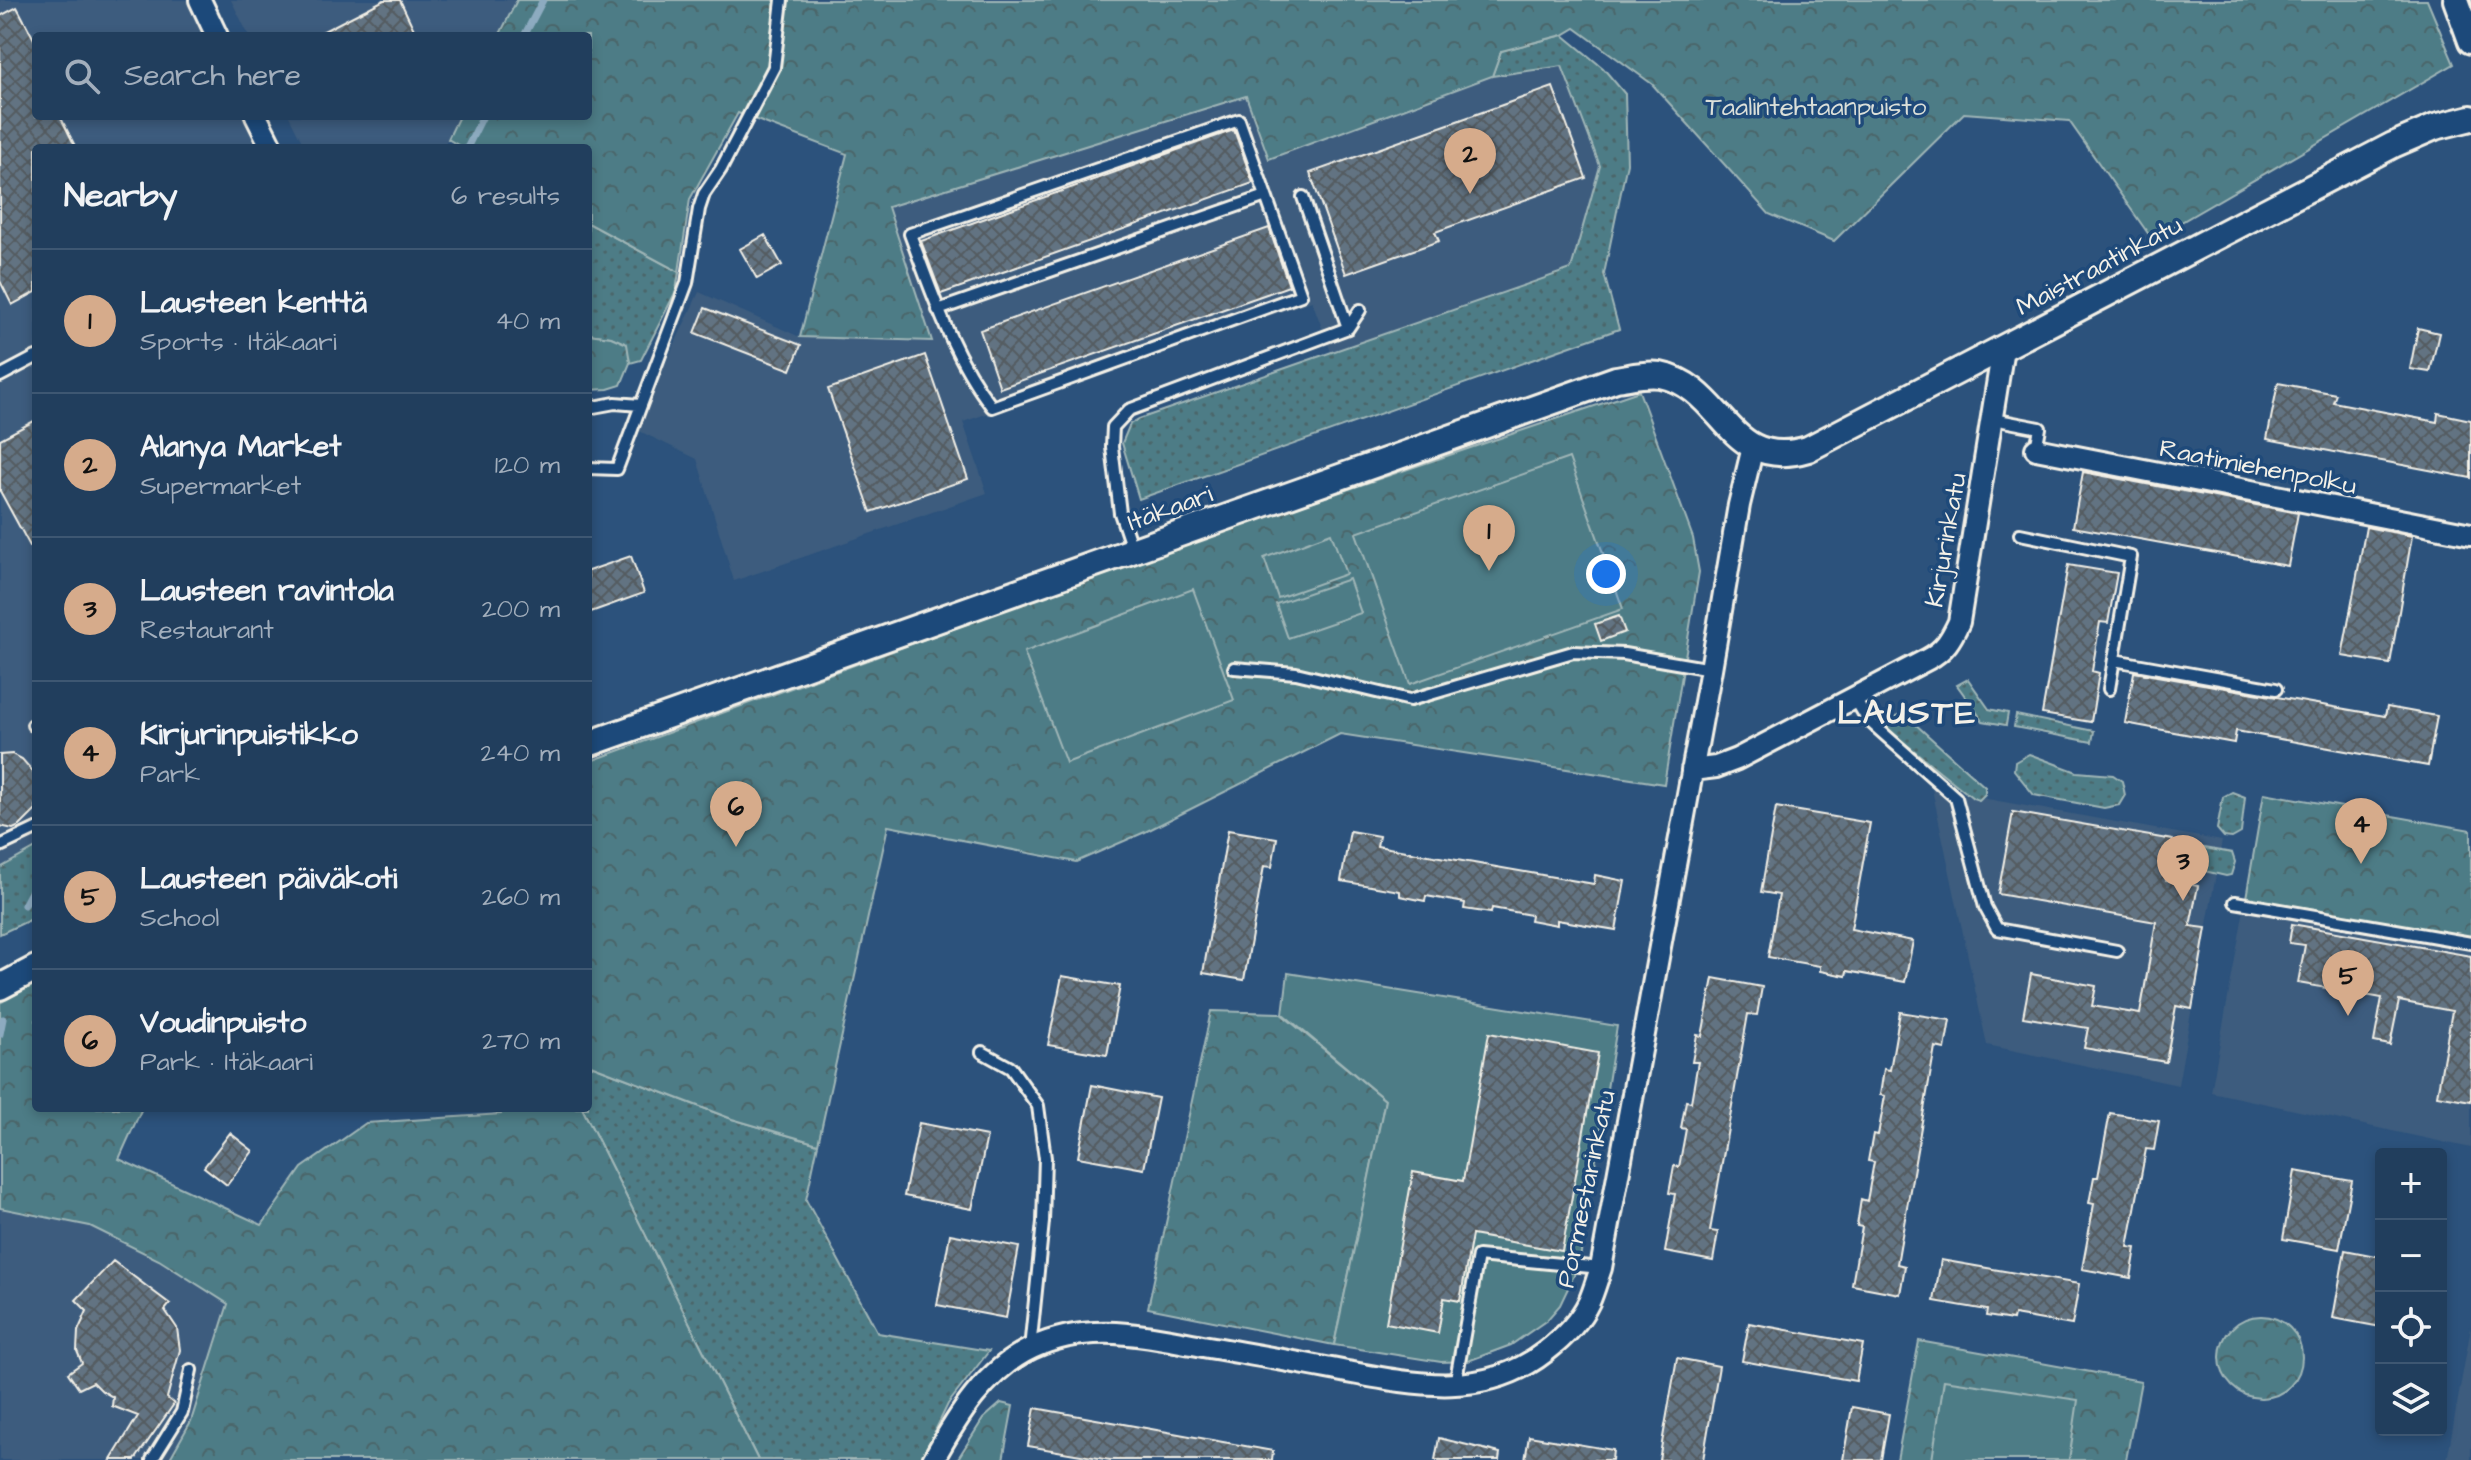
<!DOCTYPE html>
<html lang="en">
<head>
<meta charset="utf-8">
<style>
	body { margin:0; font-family:"Architects Daughter",sans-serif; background:#2d4966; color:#f1f3f6 }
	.controls { position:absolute; right:24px; bottom:24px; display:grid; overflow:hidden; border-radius:8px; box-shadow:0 4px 12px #0003 }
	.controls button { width:72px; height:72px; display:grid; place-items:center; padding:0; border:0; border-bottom:2px solid #3e5772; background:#213e5d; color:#f1f3f6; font:40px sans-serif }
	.you { position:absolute; left:1606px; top:574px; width:28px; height:28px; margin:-20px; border:6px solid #fff; border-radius:50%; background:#1a73e8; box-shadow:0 0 0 12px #1a73e833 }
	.badge { display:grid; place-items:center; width:52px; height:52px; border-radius:50%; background:#d6ab8b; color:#111; font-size:26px; font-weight:700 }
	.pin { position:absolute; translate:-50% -66px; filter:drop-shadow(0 2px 4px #0008) }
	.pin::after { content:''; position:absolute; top:42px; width:28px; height:24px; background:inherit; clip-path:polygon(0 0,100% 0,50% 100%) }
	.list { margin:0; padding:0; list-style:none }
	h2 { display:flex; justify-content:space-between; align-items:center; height:104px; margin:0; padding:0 32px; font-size:34px }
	h2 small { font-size:26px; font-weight:400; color:#a2aebc }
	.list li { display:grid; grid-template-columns:52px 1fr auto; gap:24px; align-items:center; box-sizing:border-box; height:144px; padding:0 32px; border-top:2px solid #3e5772 }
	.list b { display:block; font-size:30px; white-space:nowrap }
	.list p { margin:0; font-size:26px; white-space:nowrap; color:#a2aebc }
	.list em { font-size:26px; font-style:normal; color:#a2aebc }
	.icon { flex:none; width:44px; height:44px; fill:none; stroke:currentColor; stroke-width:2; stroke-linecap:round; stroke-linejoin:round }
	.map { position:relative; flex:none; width:2471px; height:1460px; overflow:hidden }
	.search { position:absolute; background:#213e5d; box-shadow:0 4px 12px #0003; left:32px; top:32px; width:560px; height:88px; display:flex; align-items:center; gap:20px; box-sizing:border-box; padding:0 28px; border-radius:8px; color:#a2aebc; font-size:30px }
	.panel { position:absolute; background:#213e5d; box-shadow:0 4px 12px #0003; left:32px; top:144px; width:560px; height:968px; border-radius:8px }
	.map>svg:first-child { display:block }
	.built { fill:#3c5c7e }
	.grass { fill:url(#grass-dots); stroke:#a0b6b7; stroke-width:2 }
	.forest { fill:url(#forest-crowns); stroke:#a0b6b7; stroke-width:2 }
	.pitch { fill:#4d7c86; stroke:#a0b6b7; stroke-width:2 }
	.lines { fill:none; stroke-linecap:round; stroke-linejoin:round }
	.stream { stroke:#8dabc0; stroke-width:7 }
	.building { fill:url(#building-cross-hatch); stroke:#f4f1e8; stroke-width:2 }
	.service-casing { stroke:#f4f1e8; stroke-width:16 }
	.minor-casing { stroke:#f4f1e8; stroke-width:26 }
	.tertiary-casing { stroke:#f4f1e8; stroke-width:30 }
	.service { stroke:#1f4a7a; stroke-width:10 }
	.minor { stroke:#1f4a7a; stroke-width:20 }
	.tertiary { stroke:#1f4a7a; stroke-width:24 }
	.labels { text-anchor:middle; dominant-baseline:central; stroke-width:7; stroke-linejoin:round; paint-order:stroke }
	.park-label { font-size:26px; fill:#dbdfd9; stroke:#1f4a7a }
	.street-label { font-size:26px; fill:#f4f1e8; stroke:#1f4a7a }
	.district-label { font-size:34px; font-weight:bold; letter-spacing:2px; fill:#f4f1e8; stroke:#1f4a7a }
</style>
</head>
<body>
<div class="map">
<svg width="2471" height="1460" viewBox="0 0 2471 1460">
	<defs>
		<pattern id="grass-dots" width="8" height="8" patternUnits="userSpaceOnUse" patternTransform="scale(2)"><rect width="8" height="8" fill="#4d7c86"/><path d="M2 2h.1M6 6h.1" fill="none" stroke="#4b6569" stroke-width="1.8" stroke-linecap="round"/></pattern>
		<pattern id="forest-crowns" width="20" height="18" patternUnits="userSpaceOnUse" patternTransform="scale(2)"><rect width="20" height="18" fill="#4d7c86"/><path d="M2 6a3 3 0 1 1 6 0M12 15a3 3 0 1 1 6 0" fill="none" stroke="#4b6569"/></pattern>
		<pattern id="building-cross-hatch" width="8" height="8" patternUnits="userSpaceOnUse" patternTransform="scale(2)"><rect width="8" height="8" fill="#627382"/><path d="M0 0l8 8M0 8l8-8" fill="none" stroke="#545b61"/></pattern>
	</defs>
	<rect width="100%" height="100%" fill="#2c527c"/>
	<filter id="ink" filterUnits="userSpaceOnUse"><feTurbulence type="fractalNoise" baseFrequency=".0125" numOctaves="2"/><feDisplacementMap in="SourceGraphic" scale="16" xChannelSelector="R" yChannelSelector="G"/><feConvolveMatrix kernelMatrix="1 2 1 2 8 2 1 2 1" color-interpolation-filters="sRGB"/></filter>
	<g filter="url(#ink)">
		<!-- built -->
		<path class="built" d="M 0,0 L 189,0 L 207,36 L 36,36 L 36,116 L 246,116 L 262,148 L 36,148 L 36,848 L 0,868 Z
			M 231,0 L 517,0 L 499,36 L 249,36 Z
			M 1562,66 L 1600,166 L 1571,269 L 1331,352 L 1312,301 L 963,422 L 987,493 L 734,581 L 697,459 L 635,429 L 699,292 L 800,337 L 931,341 L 888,207 L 1247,95 L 1268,158 L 1492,76 Z
			M 289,116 L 459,116 L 443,148 L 305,148 Z
			M 1932,789 L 2222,841 L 2178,1085 L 1987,1045 Z
			M 2246,898 L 2471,939 L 2471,1148 L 2211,1092 Z
			M 0,1208 L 90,1226 L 159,1260 L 229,1304 L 191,1421 L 169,1460 L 0,1460 Z
			M 2471,1327 L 2471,1460 L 2447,1460 Z"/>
		<!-- grass -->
		<path class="grass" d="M 1563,35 L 1603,68 L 1625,94 L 1627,163 L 1604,274 L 1619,329 L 1139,499 L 1122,443 L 1130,424 L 1139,419 L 1571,269 L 1600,166 L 1562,66 L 1492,76 L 1501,51 Z
			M 588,223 L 679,272 L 676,291 L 641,360 L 630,363 L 626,344 L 611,337 L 588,334 Z
			M 1968,679 L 1989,709 L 2008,713 L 2006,725 L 1983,721 L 1957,685 Z
			M 1903,713 L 1985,787 L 1985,794 L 1979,800 L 1973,798 L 1881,724 Z
			M 2016,715 L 2094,731 L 2092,742 L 2014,727 Z
			M 2029,754 L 2077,772 L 2113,775 L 2122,781 L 2125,795 L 2119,805 L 2104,808 L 2034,795 L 2014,770 L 2015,762 Z
			M 2232,792 L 2245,797 L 2241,833 L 2232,838 L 2224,837 L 2217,829 L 2223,797 Z
			M 2199,847 L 2232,853 L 2235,862 L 2231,875 L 2226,876 L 2191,868 L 2191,853 Z
			M 36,848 L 36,917 L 0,934 L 0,868 Z
			M 588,1064 L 732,1119 L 818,1144 L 806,1200 L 878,1333 L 989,1351 L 948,1404 L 921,1460 L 758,1460 L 582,1108 L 588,1108 Z"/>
		<!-- forest -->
		<path class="forest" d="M 517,0 L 2427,0 L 2454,64 L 2152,239 L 2069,121 L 1964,113 L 1834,241 L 1769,214 L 1652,84 L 1575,28 L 1563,35 L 1501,51 L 1492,76 L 1269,159 L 1246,96 L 888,207 L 932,341 L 800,337 L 847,154 L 738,113 L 690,199 L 679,272 L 588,223 L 588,148 L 463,148 L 448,139 L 459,116 L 588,116 L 588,36 L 499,36 Z
			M 588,334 L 611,337 L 627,344 L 630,363 L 621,385 L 608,389 L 588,390 Z
			M 1639,391 L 1693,538 L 1699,572 L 1664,784 L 1340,734 L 1145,832 L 1076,862 L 888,826 L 818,1144 L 732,1119 L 588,1064 L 588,762 L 1183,545 Z
			M 2264,793 L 2471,830 L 2471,939 L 2246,898 Z
			M 36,982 L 36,1108 L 142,1108 L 119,1159 L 262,1225 L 302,1168 L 366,1123 L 501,1114 L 503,1108 L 582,1108 L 758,1460 L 169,1460 L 191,1421 L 228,1304 L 159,1260 L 90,1226 L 0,1208 L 0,1003 Z
			M 1211,1011 L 1280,1013 L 1385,1100 L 1334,1345 L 1148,1308 Z
			M2220 1357a41 41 0 1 1 82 0a41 41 0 1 1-82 0Z
			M 1919,1341 L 2141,1381 L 2126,1460 L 1897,1460 Z
			M 1001,1403 L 1013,1406 L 1003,1460 L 957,1460 L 983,1419 Z"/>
		<!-- pitch -->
		<path class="pitch" d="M 1569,458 L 1623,609 L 1410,684 L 1356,533 Z
			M 1331,533 L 1346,574 L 1278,598 L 1264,558 Z
			M 1349,579 L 1361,613 L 1288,638 L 1276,604 Z
			M 1193,589 L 1234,700 L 1066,763 L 1024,652 Z
			M 1288,973 L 1617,1026 L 1579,1265 L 1560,1305 L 1547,1320 L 1511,1345 L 1468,1361 L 1441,1362 L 1334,1345 L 1385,1100 L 1283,1014 Z
			M 1944,1380 L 2078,1400 L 2069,1460 L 1932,1460 Z"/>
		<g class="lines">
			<!-- stream -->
			<path class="stream" d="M 524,36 L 543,0
				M 467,148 L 483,116
				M 24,905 L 36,882
				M 0,1034 L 3,1019"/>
		</g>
		<!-- building -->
		<path class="building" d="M 384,0 L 400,0 L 417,36 L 314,36 Z
			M 17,7 L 36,43 L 36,116 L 60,116 L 76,148 L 36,148 L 36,292 L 12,305 L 0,281 L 0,16 Z
			M 1553,87 L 1586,178 L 1435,232 L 1439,241 L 1346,274 L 1310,173 Z
			M 1234,130 L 1253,183 L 941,294 L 921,241 Z
			M 1269,228 L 1289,286 L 1000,388 L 980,330 Z
			M 765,235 L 782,265 L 757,279 L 740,249 Z
			M 705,308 L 801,345 L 791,370 L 695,333 Z
			M 2418,328 L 2439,333 L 2430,372 L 2410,369 Z
			M 925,355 L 968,479 L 871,512 L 828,389 Z
			M 2278,383 L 2336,394 L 2333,402 L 2437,422 L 2438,413 L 2471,420 L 2471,478 L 2267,439 Z
			M 36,420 L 36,557 L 0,491 L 0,439 Z
			M 2083,472 L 2298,513 L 2288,566 L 2073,527 Z
			M 2366,527 L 2412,536 L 2390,664 L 2342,656 Z
			M 631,556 L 644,593 L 588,613 L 588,571 Z
			M 2068,565 L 2117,573 L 2108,623 L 2100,622 L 2092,671 L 2099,673 L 2091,722 L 2042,714 Z
			M 1619,616 L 1625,632 L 1601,641 L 1595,624 Z
			M 2134,672 L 2385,716 L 2387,707 L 2437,716 L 2428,766 L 2236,731 L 2234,743 L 2125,723 Z
			M 12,754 L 22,759 L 36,775 L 36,810 L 20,826 L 13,829 L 0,826 L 0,755 Z
			M 1776,807 L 1870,823 L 1851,929 L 1913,941 L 1905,982 L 1847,971 L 1846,976 L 1820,971 L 1820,966 L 1768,957 L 1779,895 L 1761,892 Z
			M 2013,812 L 2173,840 L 2166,880 L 2198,886 L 2190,926 L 2206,928 L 2192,1009 L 2176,1006 L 2166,1062 L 2084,1048 L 2088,1028 L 2023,1017 L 2031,974 L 2096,986 L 2092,1006 L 2140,1014 L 2156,922 L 1998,894 Z
			M 1228,830 L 1277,838 L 1272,867 L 1264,866 L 1244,980 L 1203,973 Z
			M 1350,831 L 1379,836 L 1377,846 L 1594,884 L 1595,875 L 1625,881 L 1616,930 L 1557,920 L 1557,925 L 1530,920 L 1531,915 L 1492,908 L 1491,913 L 1464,909 L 1465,903 L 1426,896 L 1425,901 L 1400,896 L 1400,891 L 1341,881 Z
			M 2292,924 L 2471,956 L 2471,1101 L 2437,1095 L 2452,1011 L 2399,1001 L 2390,1045 L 2374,1042 L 2382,998 L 2298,983 L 2305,945 L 2289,943 Z
			M 1062,976 L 1120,986 L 1107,1055 L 1048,1045 Z
			M 1713,978 L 1762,987 L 1757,1015 L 1748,1014 L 1710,1231 L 1718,1232 L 1713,1261 L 1665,1252 L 1675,1194 L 1669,1193 L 1674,1166 L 1679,1167 L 1686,1129 L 1681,1128 L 1686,1101 L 1691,1102 L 1698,1062 L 1692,1062 L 1697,1035 L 1702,1036 Z
			M 1900,1012 L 1950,1020 L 1945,1049 L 1935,1047 L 1897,1264 L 1905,1266 L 1900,1294 L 1852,1285 L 1862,1227 L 1857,1226 L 1861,1199 L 1867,1201 L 1874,1162 L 1868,1161 L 1873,1134 L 1878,1135 L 1885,1096 L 1880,1095 L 1884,1069 L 1890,1070 Z
			M 1489,1033 L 1598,1053 L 1562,1251 L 1472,1235 L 1460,1301 L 1444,1298 L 1438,1333 L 1386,1323 L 1413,1172 L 1463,1181 Z
			M 1092,1085 L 1158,1098 L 1144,1169 L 1078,1157 Z
			M 2110,1113 L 2159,1121 L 2154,1150 L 2146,1149 L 2128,1247 L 2136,1248 L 2131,1278 L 2082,1269 L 2094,1204 L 2089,1203 L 2094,1177 L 2098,1177 Z
			M 919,1123 L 987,1136 L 972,1209 L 904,1196 Z
			M 230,1133 L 253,1151 L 227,1185 L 204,1167 Z
			M 2295,1171 L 2352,1181 L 2339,1249 L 2283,1239 Z
			M 950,1234 L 1019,1247 L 1006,1318 L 937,1305 Z
			M 2345,1250 L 2381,1257 L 2381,1327 L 2333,1318 Z
			M 1941,1260 L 2079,1284 L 2072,1325 L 2014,1315 L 2013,1320 L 1986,1316 L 1987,1310 L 1934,1301 Z
			M 113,1261 L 170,1304 L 165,1310 L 177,1328 L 180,1350 L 167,1398 L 174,1404 L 135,1460 L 111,1460 L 138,1416 L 112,1406 L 113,1397 L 102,1391 L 93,1382 L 79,1389 L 68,1373 L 82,1363 L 77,1351 L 78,1331 L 87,1311 L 76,1300 Z
			M 1749,1323 L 1863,1344 L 1856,1381 L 1742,1361 Z
			M 1677,1358 L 1719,1366 L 1703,1460 L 1659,1460 Z
			M 1852,1407 L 1889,1414 L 1881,1460 L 1843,1460 Z
			M 1035,1408 L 1273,1451 L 1272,1460 L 1110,1460 L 1028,1446 Z
			M 1529,1436 L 1613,1450 L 1612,1460 L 1525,1460 Z
			M 1439,1438 L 1500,1453 L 1499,1460 L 1435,1460 Z"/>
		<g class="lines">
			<!-- service casing -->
			<g class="service-casing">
				<path id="service" d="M 1303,197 L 1348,328
					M 938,310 L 1266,196 L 1239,120 L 910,234 C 932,293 953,357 992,407 L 1301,295 L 1266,196
					M 0,376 L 36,357
					M 588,408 L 615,403 L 640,405
					M 1993,419 L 2040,428 L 2036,449
					M 588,468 L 617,469 L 687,283 L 699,209 L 704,194 L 721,169 L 774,67 L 782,0
					M 2020,534 L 2131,557 L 2109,689
					M 1132,549 L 1120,513 L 1112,447 L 1113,427 L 1129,410 L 1348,328 L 1360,310
					M 2114,660 L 2276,689
					M 1234,668 L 1296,673 L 1410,700 L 1573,652 L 1624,654 L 1711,669
					M 1855,699 L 1867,719 L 1956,798 L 1985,907 L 1997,929 L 2117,951
					M 33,725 L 36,725
					M 0,846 L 36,829
					M 2235,902 L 2471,943
					M 982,1052 L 1011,1068 L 1038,1106 L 1045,1158 L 1043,1222 L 1030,1349
					M 1455,1385 L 1478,1256 L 1601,1268
					M 152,1460 L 182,1412 L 191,1370"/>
			</g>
			<!-- minor casing -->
			<g class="minor-casing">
				<path id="minor" d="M 200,0 L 217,36
					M 256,116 L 272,148
					M 2036,449 L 2471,534
					M 1692,770 L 1716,767 L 1737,759 L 1928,659 C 1945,650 1951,639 1959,622 L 2003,348
					M 933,1460 C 957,1417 985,1370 1032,1348 C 1086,1323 1136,1334 1192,1344 C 1242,1353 1292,1361 1342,1371 C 1412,1384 1484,1400 1545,1352 C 1562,1339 1580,1321 1589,1302 C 1594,1291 1597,1279 1601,1268 L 1711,669 L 1739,505 L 1753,447"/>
			</g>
			<!-- tertiary casing -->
			<g class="tertiary-casing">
				<path id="tertiary" d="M 2456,0 L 2471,41
					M 588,744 L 1616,379 C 1631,377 1645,373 1660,375 C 1725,387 1727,473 1808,449 L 2393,145 L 2435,127 L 2471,118
					M 0,987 L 36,968"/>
			</g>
			<!-- service -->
			<use href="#service" class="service"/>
			<!-- minor -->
			<use href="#minor" class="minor"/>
			<!-- tertiary -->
			<use href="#tertiary" class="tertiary"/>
		</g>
	</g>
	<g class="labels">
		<!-- park labels -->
		<g class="park-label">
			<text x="1816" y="107">Taalintehtaanpuisto</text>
		</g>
		<!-- street labels -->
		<g class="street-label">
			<text transform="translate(2099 266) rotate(-28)">Maistraatinkatu</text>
			<text transform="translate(2258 467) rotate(11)">Raatimiehenpolku</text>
			<text transform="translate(1170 508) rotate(-20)">Itäkaari</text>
			<text transform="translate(1946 540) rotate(-80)">Kirjurinkatu</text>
			<text transform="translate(1586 1189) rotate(-78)">Pormestarinkatu</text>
		</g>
		<!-- district labels -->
		<g class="district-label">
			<text x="1907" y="713">LAUSTE</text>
		</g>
	</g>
</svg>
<div class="controls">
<button>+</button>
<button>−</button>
<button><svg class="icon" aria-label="locate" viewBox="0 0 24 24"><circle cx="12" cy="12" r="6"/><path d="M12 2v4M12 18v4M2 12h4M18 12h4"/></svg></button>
<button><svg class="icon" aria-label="layers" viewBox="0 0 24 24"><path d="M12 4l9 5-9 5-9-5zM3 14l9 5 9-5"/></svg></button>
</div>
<div class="you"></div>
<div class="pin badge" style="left:1489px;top:571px">1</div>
<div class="pin badge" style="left:1470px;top:194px">2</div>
<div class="pin badge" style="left:2183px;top:901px">3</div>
<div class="pin badge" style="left:2361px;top:864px">4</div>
<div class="pin badge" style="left:2348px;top:1016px">5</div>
<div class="pin badge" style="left:736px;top:847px">6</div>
<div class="search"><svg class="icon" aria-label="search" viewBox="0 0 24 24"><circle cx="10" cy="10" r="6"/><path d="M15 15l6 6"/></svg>Search here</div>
<section class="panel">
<h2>Nearby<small>6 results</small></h2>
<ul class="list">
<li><span class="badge">1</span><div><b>Lausteen kenttä</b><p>Sports · Itäkaari</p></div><em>40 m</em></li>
<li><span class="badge">2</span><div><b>Alanya Market</b><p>Supermarket</p></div><em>120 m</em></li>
<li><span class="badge">3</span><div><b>Lausteen ravintola</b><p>Restaurant</p></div><em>200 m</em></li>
<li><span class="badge">4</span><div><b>Kirjurinpuistikko</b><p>Park</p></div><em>240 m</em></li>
<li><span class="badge">5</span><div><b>Lausteen päiväkoti</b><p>School</p></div><em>260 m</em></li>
<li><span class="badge">6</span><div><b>Voudinpuisto</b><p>Park · Itäkaari</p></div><em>270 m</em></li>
</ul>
</section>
</div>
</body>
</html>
